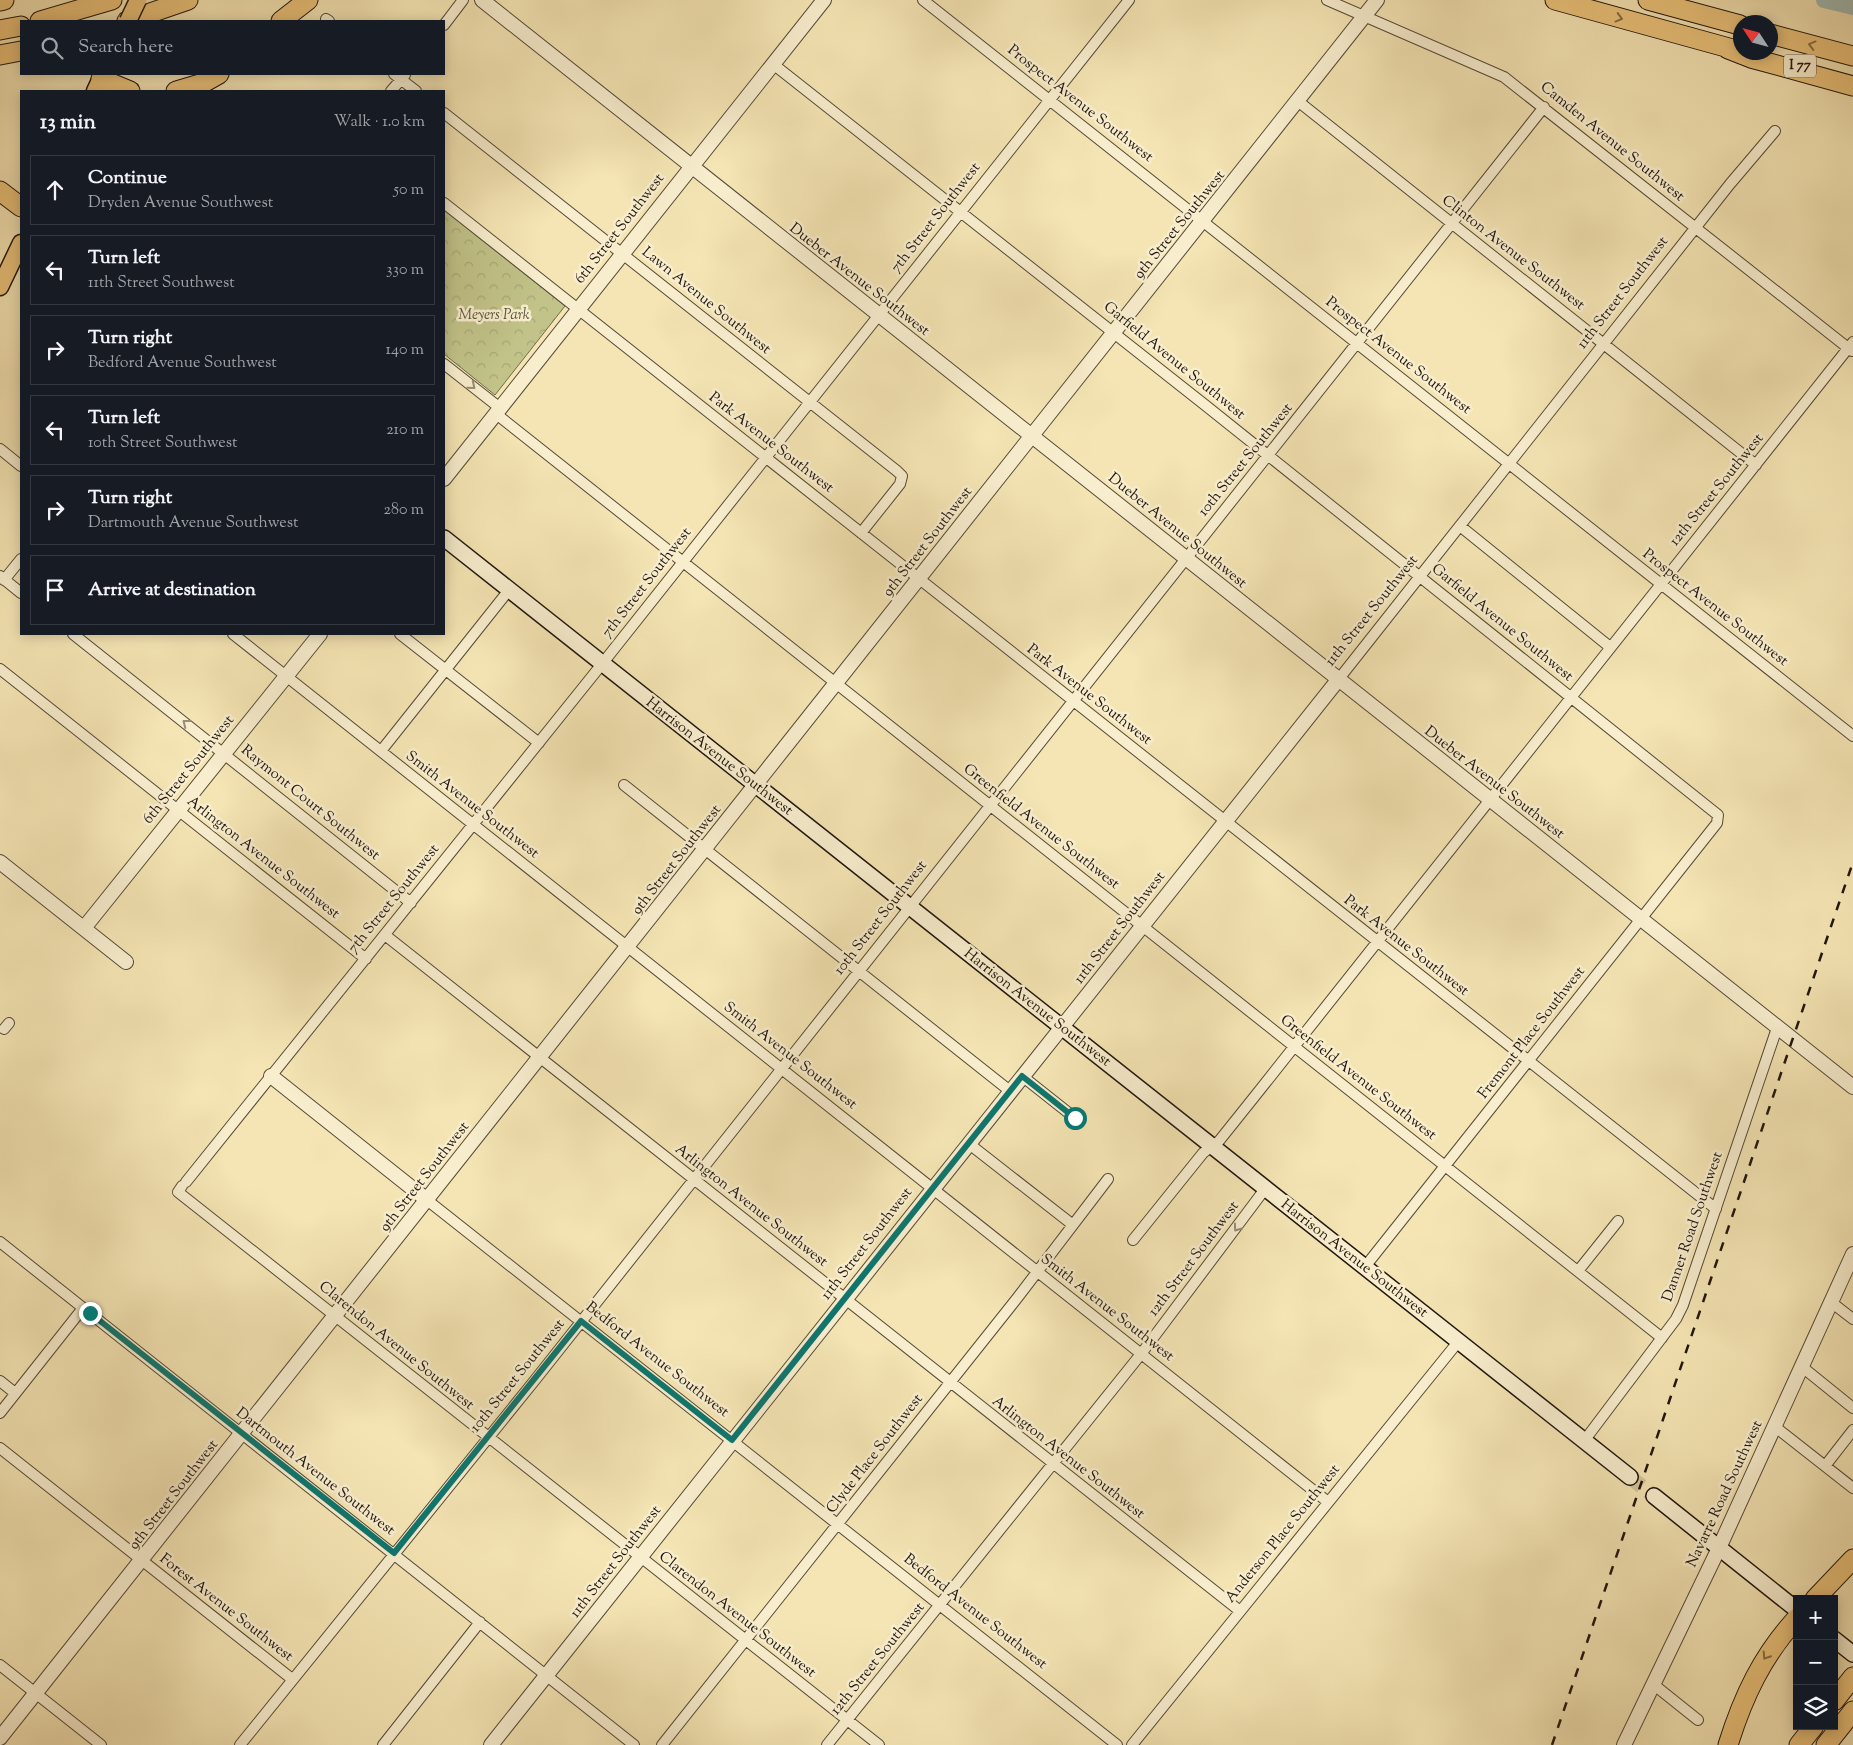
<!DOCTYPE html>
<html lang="en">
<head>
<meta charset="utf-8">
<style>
	body { margin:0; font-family:"Sorts Mill Goudy",serif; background:#20242c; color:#f1f3f6 }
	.controls { position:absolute; right:15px; bottom:15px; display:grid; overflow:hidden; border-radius:0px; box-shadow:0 2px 12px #0003 }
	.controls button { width:45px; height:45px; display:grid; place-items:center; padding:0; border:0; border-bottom:1px solid #363941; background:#171b24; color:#f1f3f6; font:25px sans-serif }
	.compass { position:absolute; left:1733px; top:15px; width:45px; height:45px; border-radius:50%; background:#171b24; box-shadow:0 2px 12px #0003; rotate:306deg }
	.stop { position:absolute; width:15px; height:15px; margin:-11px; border:4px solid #0f766e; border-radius:50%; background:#fff }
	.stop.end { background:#0f766e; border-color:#fff; box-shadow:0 1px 5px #0008 }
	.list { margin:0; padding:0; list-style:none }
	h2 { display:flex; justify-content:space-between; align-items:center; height:65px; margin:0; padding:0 20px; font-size:21px }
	h2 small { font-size:16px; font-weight:400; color:#9ea1a6 }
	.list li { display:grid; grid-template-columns:32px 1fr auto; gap:15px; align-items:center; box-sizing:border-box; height:70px; margin:0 10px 10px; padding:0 10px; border:1px solid #363941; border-radius:0px }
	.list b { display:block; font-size:19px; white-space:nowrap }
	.list p { margin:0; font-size:16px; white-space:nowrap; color:#9ea1a6 }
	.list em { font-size:16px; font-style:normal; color:#9ea1a6 }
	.icon { flex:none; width:28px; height:28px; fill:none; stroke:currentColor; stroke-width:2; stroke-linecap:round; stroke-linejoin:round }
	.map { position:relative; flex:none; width:1853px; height:1745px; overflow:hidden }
	.search { position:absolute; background:#171b24; box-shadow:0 2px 12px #0003; left:20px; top:20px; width:425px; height:55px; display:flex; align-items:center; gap:12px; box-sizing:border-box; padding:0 18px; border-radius:0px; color:#9ea1a6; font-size:19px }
	.panel { position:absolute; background:#171b24; box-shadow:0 2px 12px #0003; left:20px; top:90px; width:425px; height:545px; border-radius:0px }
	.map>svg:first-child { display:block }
	.park { fill:url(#park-crowns); stroke:#706c4c }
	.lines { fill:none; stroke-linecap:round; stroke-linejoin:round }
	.river { stroke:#a0bdb7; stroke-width:16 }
	.secondary-tunnel { stroke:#d5c69b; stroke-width:15; stroke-dasharray:15 8; stroke-linecap:butt }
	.minor-casing { stroke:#554a38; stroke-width:12 }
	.tertiary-casing { stroke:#554a38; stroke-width:16 }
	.secondary-casing { stroke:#20160e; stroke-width:18 }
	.primary-casing { stroke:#20160e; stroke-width:19 }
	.motorway-casing { stroke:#20160e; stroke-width:21 }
	.minor { stroke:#f8eece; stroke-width:10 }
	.tertiary { stroke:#f8eece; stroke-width:14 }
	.secondary { stroke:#f8eece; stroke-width:15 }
	.primary { stroke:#eac27a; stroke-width:16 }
	.motorway { stroke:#eac27a; stroke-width:19 }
	.rail { stroke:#20160e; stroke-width:2.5; stroke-dasharray:9 9; stroke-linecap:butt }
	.primary-bridge-casing { stroke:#20160e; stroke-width:19; stroke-linecap:butt }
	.primary-bridge { stroke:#eac27a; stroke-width:16 }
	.oneway { stroke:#856c44 }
	.oneway2 { stroke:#978d78 }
	.route { stroke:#0f766e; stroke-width:6 }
	.labels { text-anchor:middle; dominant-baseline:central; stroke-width:5; stroke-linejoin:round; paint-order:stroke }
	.shield { fill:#f8eece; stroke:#615748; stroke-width:1 }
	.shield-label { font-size:14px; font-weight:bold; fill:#20160e }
	.street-label { font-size:15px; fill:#20160e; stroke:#f8eece }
	.park-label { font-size:15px; font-style:italic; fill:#585339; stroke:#f8eece }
</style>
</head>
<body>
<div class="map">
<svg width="1853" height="1745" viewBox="0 0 1853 1745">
	<defs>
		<pattern id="park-crowns" width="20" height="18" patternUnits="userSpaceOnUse" patternTransform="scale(1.25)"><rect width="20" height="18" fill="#c1c389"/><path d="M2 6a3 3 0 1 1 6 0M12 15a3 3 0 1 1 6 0" fill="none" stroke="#a6a775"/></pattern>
	</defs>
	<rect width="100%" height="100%" fill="#f5e5b4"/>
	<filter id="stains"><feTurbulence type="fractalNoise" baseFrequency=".004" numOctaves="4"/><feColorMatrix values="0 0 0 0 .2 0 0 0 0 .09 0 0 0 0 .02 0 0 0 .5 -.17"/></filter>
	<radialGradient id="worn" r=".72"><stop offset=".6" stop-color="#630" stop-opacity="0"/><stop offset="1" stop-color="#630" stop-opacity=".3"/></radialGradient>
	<!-- park -->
	<path class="park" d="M 444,210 L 565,306 L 495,395 L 444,354 Z"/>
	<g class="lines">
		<!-- river -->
		<path class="river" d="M 1824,0 L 1853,7"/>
		<!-- secondary-tunnel -->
		<path class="secondary-tunnel" d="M 1630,1477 L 1654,1496"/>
		<!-- minor casing -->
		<g class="minor-casing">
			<path id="minor" d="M 923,0 L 1853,736
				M 1327,0 L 1504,77 L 1852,351
				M 326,19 L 329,21
				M 444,25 L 463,0
				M 773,64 L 1205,405 L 1718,815 L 1717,823 L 1364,1268
				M 394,74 L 416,91
				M 391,91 L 405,75
				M 1299,102 L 1756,465
				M 444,113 L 897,471 L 902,476 L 900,484 L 861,533
				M 444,203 L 1716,1209
				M 444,364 L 500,408
				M 495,413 L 1662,1338
				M 0,449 L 21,466
				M 1460,526 L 1610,647
				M 0,576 L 21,593
				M 4,580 L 21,559
				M 73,634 L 411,903
				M 233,634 L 1328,1502
				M 400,634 L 539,743
				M 0,669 L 366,959
				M 1338,680 L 1730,184 L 1775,131
				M 381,751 L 509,590
				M 624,785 L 1010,1091
				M 385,935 L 1240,1611
				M 4,1029 L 9,1023
				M 1022,1076 L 1075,1118
				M 968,1143 L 1073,1225
				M 186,1182 L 602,664 L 1129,0
				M 182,1186 L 178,1192 L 879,1745
				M 427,1200 L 1117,1745
				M 1133,1240 L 1203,1153 L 1219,1141 L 1255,1096 L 1853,342
				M 0,1242 L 634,1745
				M 1578,1271 L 1618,1221
				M 1831,1302 L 1853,1319
				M 1801,1366 L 1853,1408
				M 0,1381 L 15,1393
				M 0,1413 L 83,1308
				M 1774,1426 L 1853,1488
				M 1584,1441 L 1676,1319 L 1683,1305 L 1777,1028
				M 0,1448 L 292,1679
				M 1825,1466 L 1853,1430
				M 0,1665 L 101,1745
				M 1653,1684 L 1698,1720
				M 240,1745 L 535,1380 L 1544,107
				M 383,1745 L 480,1622
				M 662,1745 L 1018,1297 L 1108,1179
				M 827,1745 L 1141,1354 L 1265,1189
				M 1132,1745 L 1458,1342"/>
		</g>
		<!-- tertiary casing -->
		<g class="tertiary-casing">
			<path id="tertiary" d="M 482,0 L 1853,1087
				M 444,479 L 824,0
				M 0,862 L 126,962
				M 84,928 L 320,634
				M 271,1076 L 427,1200
				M 0,1738 L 1377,0
				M 491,1745 L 1338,680
				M 1624,1745 L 1719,1548 L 1853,1254"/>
		</g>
		<!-- secondary casing -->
		<g class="secondary-casing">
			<path id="secondary" d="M 444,538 L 1630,1477
				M 1654,1496 L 1797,1610
				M 1834,1639 L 1853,1654"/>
		</g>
		<!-- primary casing -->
		<g class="primary-casing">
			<path id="primary" d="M 95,91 L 103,74
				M 0,287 L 21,243"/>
		</g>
		<!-- motorway casing -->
		<g class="motorway-casing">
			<path id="motorway" d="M 1555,0 L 1740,51
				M 1648,0 L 1740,25
				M 0,1 L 4,0
				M 40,21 L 112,0
				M 127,21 L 188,0
				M 281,21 L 308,0
				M 0,30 L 21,26
				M 1770,34 L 1853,56
				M 1728,49 L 1751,58 L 1853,86
				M 0,55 L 21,51
				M 101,79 L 130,91
				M 176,91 L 203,83 L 219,74
				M 0,191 L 21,207
				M 1815,1599 L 1853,1559
				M 1834,1701 L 1853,1677
				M 1728,1745 C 1743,1697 1762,1656 1797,1618
				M 1799,1745 L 1814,1726
				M 1826,1745 L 1853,1711"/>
		</g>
		<!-- minor -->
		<use href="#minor" class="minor"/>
		<!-- tertiary -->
		<use href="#tertiary" class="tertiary"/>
		<!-- secondary -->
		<use href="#secondary" class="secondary"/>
		<!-- primary -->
		<use href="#primary" class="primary"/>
		<!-- motorway -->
		<use href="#motorway" class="motorway"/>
		<!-- rail -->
		<path class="rail" d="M 1552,1745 L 1853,862"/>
		<!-- primary-bridge casing -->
		<g class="primary-bridge-casing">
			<path id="primary-bridge" d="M 128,21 L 138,0"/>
		</g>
		<!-- primary-bridge -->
		<use href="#primary-bridge" class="primary-bridge"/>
	</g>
	<!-- one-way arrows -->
	<defs><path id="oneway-chevron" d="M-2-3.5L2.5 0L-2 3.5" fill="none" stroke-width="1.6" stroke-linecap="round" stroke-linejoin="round" transform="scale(1.25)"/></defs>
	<g class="oneway">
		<use href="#oneway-chevron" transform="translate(1619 18) rotate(15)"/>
		<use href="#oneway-chevron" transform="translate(1812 45) rotate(-165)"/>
		<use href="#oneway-chevron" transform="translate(1766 1656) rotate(123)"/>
	</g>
	<g class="oneway2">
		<use href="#oneway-chevron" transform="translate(472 386) rotate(39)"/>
		<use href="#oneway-chevron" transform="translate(186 723) rotate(-142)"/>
		<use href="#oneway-chevron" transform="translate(1237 1228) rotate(126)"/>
	</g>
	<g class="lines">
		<!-- route -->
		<path class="route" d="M 90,1313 L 394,1553 L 581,1321 L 732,1440 L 1022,1076 L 1075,1118"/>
	</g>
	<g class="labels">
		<!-- shield labels -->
		<rect class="shield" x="1784" y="54.5" width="32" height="23" rx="4"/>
		<g class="shield-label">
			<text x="1800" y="66">I 77</text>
		</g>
		<!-- street labels -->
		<g class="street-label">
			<text transform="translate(1080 104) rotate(38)">Prospect Avenue Southwest</text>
			<text transform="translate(1612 142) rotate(39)">Camden Avenue Southwest</text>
			<text transform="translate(936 218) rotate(-52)">7th Street Southwest</text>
			<text transform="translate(1180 225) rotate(-51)">9th Street Southwest</text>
			<text transform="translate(620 229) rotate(-52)">6th Street Southwest</text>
			<text transform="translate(1513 253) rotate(38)">Clinton Avenue Southwest</text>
			<text transform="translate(859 280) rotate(38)">Dueber Avenue Southwest</text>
			<text transform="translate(1623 293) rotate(-52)">11th Street Southwest</text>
			<text transform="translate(706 301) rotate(39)">Lawn Avenue Southwest</text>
			<text transform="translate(1398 356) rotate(38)">Prospect Avenue Southwest</text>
			<text transform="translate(1174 361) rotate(39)">Garfield Avenue Southwest</text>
			<text transform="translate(771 443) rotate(38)">Park Avenue Southwest</text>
			<text transform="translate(1246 460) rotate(-51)">10th Street Southwest</text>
			<text transform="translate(1717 490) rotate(-51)">12th Street Southwest</text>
			<text transform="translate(1177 531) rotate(39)">Dueber Avenue Southwest</text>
			<text transform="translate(928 542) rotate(-52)">9th Street Southwest</text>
			<text transform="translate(647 583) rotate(-52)">7th Street Southwest</text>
			<text transform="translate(1715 608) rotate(38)">Prospect Avenue Southwest</text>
			<text transform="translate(1372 611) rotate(-51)">11th Street Southwest</text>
			<text transform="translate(1502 623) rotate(39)">Garfield Avenue Southwest</text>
			<text transform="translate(1089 695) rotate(38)">Park Avenue Southwest</text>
			<text transform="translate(719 757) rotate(38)">Harrison Avenue Southwest</text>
			<text transform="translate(189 770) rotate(-51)">6th Street Southwest</text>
			<text transform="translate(1494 783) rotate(38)">Dueber Avenue Southwest</text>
			<text transform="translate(310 803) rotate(39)">Raymont Court Southwest</text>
			<text transform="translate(472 805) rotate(38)">Smith Avenue Southwest</text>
			<text transform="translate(1041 827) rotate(38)">Greenfield Avenue Southwest</text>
			<text transform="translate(263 858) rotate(38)">Arlington Avenue Southwest</text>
			<text transform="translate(677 860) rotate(-52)">9th Street Southwest</text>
			<text transform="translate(394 899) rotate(-51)">7th Street Southwest</text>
			<text transform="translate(881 918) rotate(-52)">10th Street Southwest</text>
			<text transform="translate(1120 928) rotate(-52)">11th Street Southwest</text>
			<text transform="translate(1406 946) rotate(38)">Park Avenue Southwest</text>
			<text transform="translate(1037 1008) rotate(38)">Harrison Avenue Southwest</text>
			<text transform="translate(1532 1033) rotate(-52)">Fremont Place Southwest</text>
			<text transform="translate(790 1056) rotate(38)">Smith Avenue Southwest</text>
			<text transform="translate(1358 1078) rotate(38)">Greenfield Avenue Southwest</text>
			<text transform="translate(425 1177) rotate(-52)">9th Street Southwest</text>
			<text transform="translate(751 1206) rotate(38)">Arlington Avenue Southwest</text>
			<text transform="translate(1693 1227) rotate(-71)">Danner Road Southwest</text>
			<text transform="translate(867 1244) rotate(-52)">11th Street Southwest</text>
			<text transform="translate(1194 1259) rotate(-53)">12th Street Southwest</text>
			<text transform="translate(1354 1259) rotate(38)">Harrison Avenue Southwest</text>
			<text transform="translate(1107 1308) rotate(38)">Smith Avenue Southwest</text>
			<text transform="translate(396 1346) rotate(39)">Clarendon Avenue Southwest</text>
			<text transform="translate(657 1360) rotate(38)">Bedford Avenue Southwest</text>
			<text transform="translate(518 1376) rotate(-51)">10th Street Southwest</text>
			<text transform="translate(875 1454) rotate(-52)">Clyde Place Southwest</text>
			<text transform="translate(1068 1458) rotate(38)">Arlington Avenue Southwest</text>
			<text transform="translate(315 1472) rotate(38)">Dartmouth Avenue Southwest</text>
			<text transform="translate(1725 1494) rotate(-65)">Navarre Road Southwest</text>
			<text transform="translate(174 1495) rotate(-52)">9th Street Southwest</text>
			<text transform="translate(1283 1534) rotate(-51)">Anderson Place Southwest</text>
			<text transform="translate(616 1562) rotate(-52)">11th Street Southwest</text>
			<text transform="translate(226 1608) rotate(38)">Forest Avenue Southwest</text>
			<text transform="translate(975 1612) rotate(38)">Bedford Avenue Southwest</text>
			<text transform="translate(737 1615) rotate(38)">Clarendon Avenue Southwest</text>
			<text transform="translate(878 1659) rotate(-51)">12th Street Southwest</text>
		</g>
		<!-- park labels -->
		<g class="park-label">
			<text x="494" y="315">Meyers Park</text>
		</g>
	</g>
	<rect width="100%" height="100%" filter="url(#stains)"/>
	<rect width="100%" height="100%" fill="url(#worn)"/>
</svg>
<div class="controls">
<button>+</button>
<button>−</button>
<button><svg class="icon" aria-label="layers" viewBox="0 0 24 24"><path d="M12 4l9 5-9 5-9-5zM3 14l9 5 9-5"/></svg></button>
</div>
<svg class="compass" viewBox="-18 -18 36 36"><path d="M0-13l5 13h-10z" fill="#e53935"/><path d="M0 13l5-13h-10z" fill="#9ea1a6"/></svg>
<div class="stop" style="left:1075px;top:1118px"></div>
<div class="stop end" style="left:90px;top:1313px"></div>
<div class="search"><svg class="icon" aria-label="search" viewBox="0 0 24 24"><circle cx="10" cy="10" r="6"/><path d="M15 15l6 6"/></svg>Search here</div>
<section class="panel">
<h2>13 min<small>Walk · 1.0 km</small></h2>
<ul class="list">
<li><svg class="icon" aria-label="ahead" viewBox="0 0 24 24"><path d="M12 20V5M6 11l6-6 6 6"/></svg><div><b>Continue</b><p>Dryden Avenue Southwest</p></div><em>50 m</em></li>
<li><svg class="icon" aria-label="left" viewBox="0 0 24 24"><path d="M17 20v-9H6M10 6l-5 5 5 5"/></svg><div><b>Turn left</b><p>11th Street Southwest</p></div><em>330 m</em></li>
<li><svg class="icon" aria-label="right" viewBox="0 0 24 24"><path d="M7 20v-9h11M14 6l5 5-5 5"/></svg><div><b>Turn right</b><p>Bedford Avenue Southwest</p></div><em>140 m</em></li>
<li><svg class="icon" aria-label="left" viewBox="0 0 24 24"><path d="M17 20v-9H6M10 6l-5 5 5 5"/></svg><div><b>Turn left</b><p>10th Street Southwest</p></div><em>210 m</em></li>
<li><svg class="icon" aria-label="right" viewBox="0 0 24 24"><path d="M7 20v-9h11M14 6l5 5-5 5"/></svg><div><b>Turn right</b><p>Dartmouth Avenue Southwest</p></div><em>280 m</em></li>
<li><svg class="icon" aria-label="arrive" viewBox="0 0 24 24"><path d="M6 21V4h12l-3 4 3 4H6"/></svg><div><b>Arrive at destination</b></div></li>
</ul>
</section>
</div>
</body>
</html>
